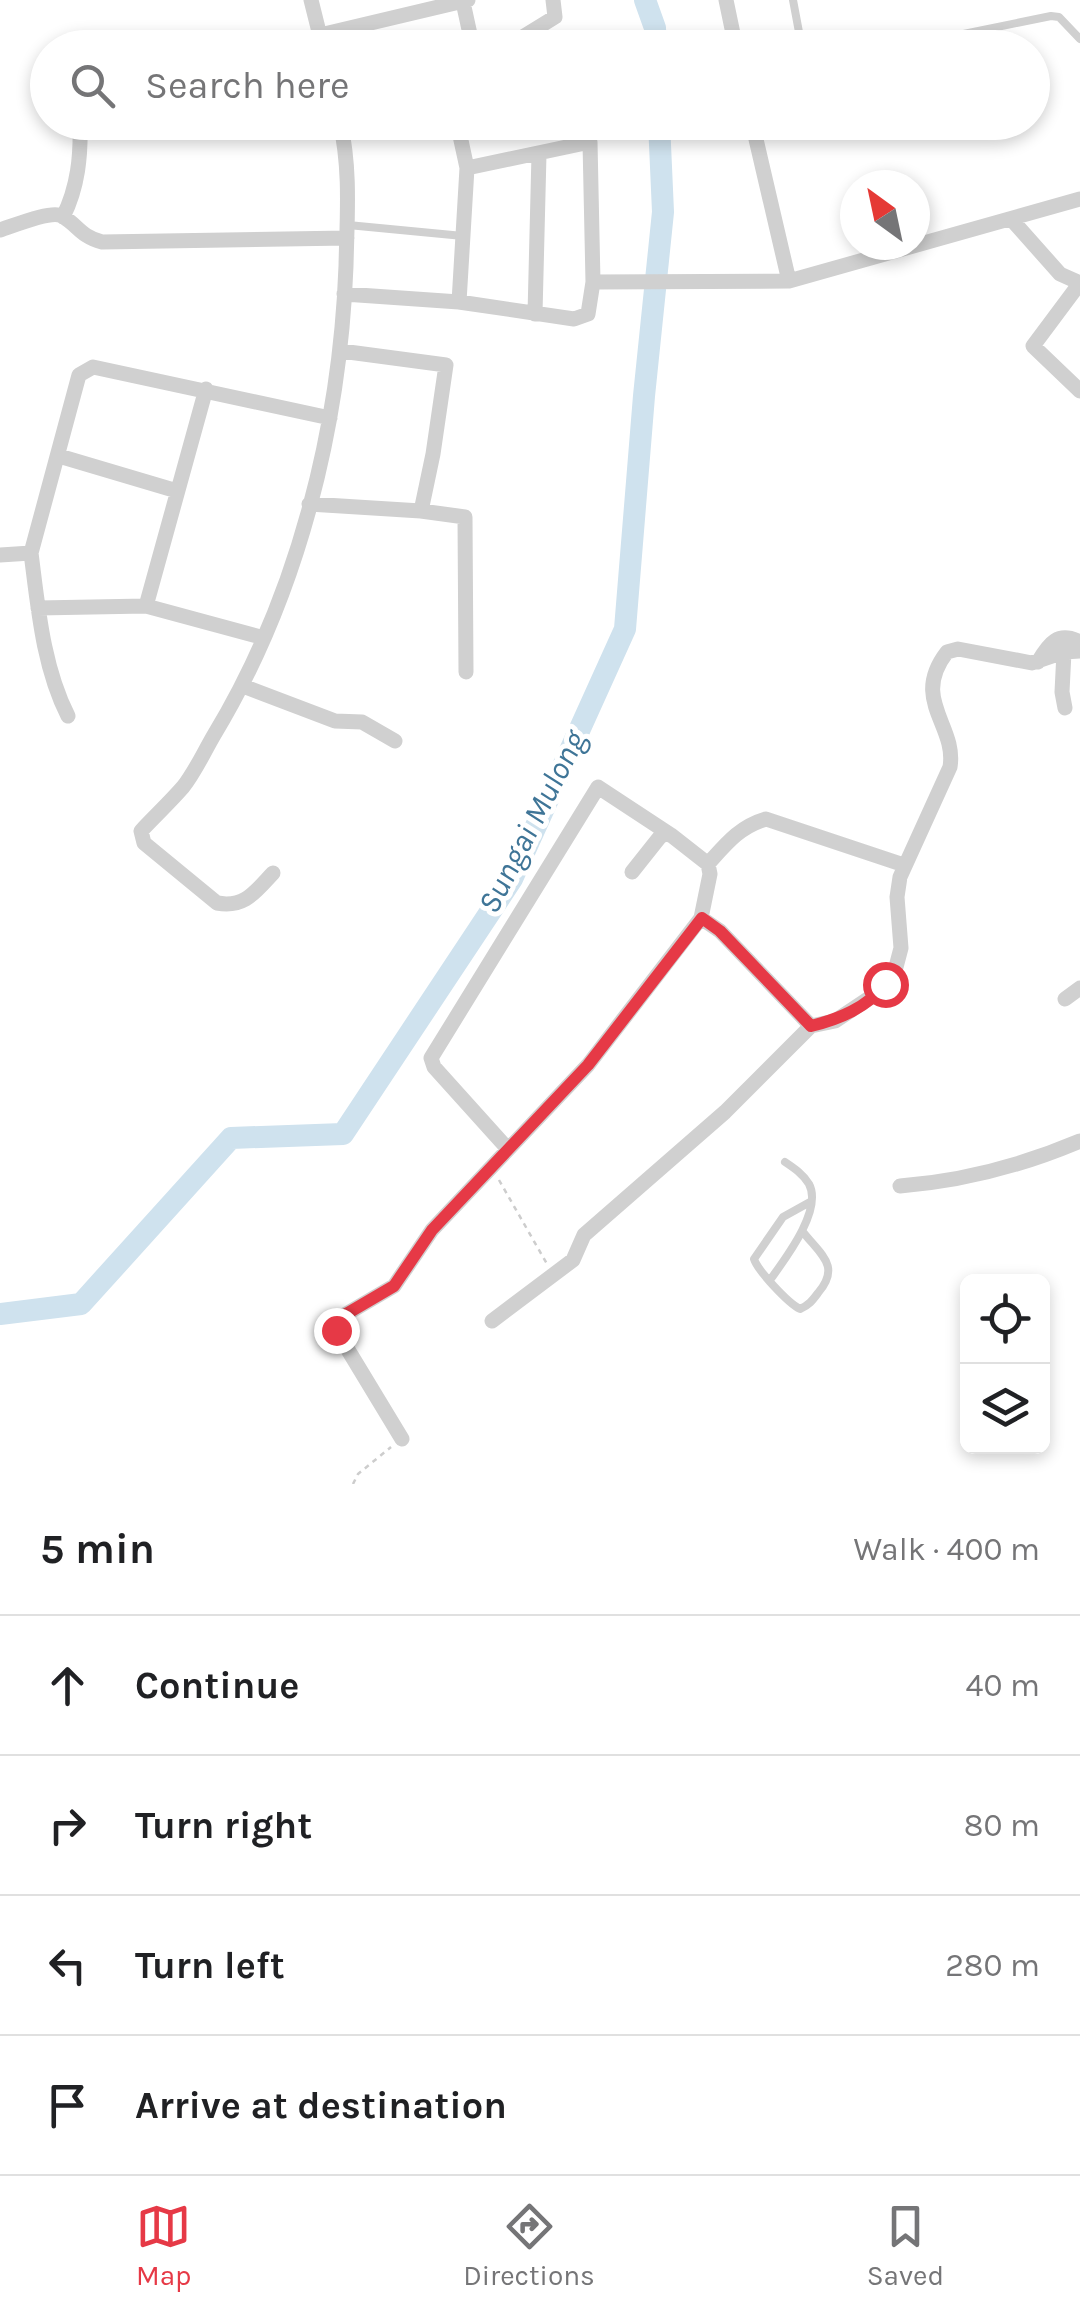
<!DOCTYPE html>
<html lang="en">
<head>
<meta charset="utf-8">
<style>
	body { margin:0; font-family:Karla,sans-serif; background:#f6f6f6; color:#202124 }
	.controls { position:absolute; right:30px; bottom:30px; display:grid; overflow:hidden; border-radius:15px; box-shadow:0 5px 15px #0003 }
	.controls button { width:90px; height:90px; display:grid; place-items:center; padding:0; border:0; border-bottom:2px solid #e0e0e0; background:#fff; color:#202124; font:50px sans-serif }
	.compass { position:absolute; left:840px; top:170px; width:90px; height:90px; border-radius:50%; background:#fff; box-shadow:0 5px 15px #0003; rotate:327deg }
	.stop { position:absolute; width:30px; height:30px; margin:-22px; border:8px solid #e63946; border-radius:50%; background:#fff }
	.stop.end { background:#e63946; border-color:#fff; box-shadow:0 2px 10px #0008 }
	.list { margin:0; padding:0; list-style:none }
	h2 { display:flex; justify-content:space-between; align-items:center; height:130px; margin:0; padding:0 40px; font-size:42px }
	h2 small { font-size:32px; font-weight:400; color:#757577 }
	.list li { display:grid; grid-template-columns:65px 1fr auto; gap:30px; align-items:center; box-sizing:border-box; height:140px; padding:0 40px; border-top:2px solid #e0e0e0 }
	.list b { display:block; font-size:38px; white-space:nowrap }
	.list em { font-size:32px; font-style:normal; color:#757577 }
	.icon { flex:none; width:55px; height:55px; fill:none; stroke:currentColor; stroke-width:2; stroke-linecap:round; stroke-linejoin:round }
	.map { position:relative; flex:none; width:1080px; height:1484px; overflow:hidden }
	.search { position:absolute; background:#fff; box-shadow:0 5px 15px #0003; left:30px; right:30px; top:30px; height:110px; display:flex; align-items:center; gap:25px; box-sizing:border-box; padding:0 35px; border-radius:55px; color:#757577; font-size:38px }
	.sheet { height:690px; background:#fff }
	nav { display:flex; justify-content:space-around; align-items:center; box-sizing:border-box; height:140px; border-top:2px solid #e0e0e0; background:#fff; font-size:28px; color:#757577 }
	nav a { display:grid; justify-items:center; gap:5px }
	nav .on { color:#e63946 }
	.map>svg:first-child { display:block }
	.lines { fill:none; stroke-linecap:round; stroke-linejoin:round }
	.river { stroke:#cfe2ee; stroke-width:22 }
	.path { stroke:#cdcdcd; stroke-width:2.5; stroke-dasharray:5 5; stroke-linecap:butt }
	.lane { stroke:#d0d0d0; stroke-width:8 }
	.street { stroke:#d0d0d0; stroke-width:15 }
	.route { stroke:#e63946; stroke-width:12 }
	.labels { text-anchor:middle; dominant-baseline:central; stroke-width:10; stroke-linejoin:round; paint-order:stroke }
	.water-label { font-size:32px; font-style:italic; fill:#3f7597; stroke:#fff }
</style>
</head>
<body>
<div class="map">
<svg width="1080" height="1484" viewBox="0 0 1080 1484">
	<rect width="100%" height="100%" fill="#fff"/>
	<g class="lines">
		<!-- river -->
		<path class="river" d="M 645,0 L 655,28 L 656,48
			M 0,1314 L 81,1304 L 231,1138 L 343,1134 L 512,879 L 625,629 L 644,396 L 663,212 L 659,122"/>
		<!-- path -->
		<path class="path" d="M 499,1180 L 547,1264
			M 353,1484 L 358,1474 L 391,1447"/>
		<!-- lane -->
		<path class="lane" d="M 793,0 L 802,48
			M 895,48 L 1051,16 L 1059,17 L 1080,39
			M 348,225 L 463,236
			M 803,1232 C 821,1255 841,1266 818,1293 C 812,1301 809,1305 800,1309 C 788,1303 758,1271 754,1259 L 783,1217 L 810,1202
			M 770,1280 C 785,1259 823,1210 809,1184 C 803,1174 794,1168 785,1162"/>
		<!-- street -->
		<path class="street" d="M 311,0 L 323,48
			M 726,0 L 736,48
			M 463,2 L 473,48
			M 320,35 L 468,0
			M 505,48 L 555,17 L 553,0
			M 457,122 L 467,168 L 459,302 L 574,319 L 588,314 L 593,282 L 590,142 L 467,168
			M 752,122 L 789,281
			M 63,217 C 78,187 81,156 80,122
			M 1012,220 L 1060,274 L 1080,283
			M 0,230 C 13,226 51,210 62,216 C 79,226 80,236 102,242 L 347,238
			M 593,282 L 789,281 L 1080,199
			M 1080,283 L 1033,346 L 1080,391
			M 344,294 L 459,302
			M 535,314 L 539,154
			M 341,351 L 446,365 L 433,454 L 421,511
			M 59,456 L 177,491
			M 309,504 L 421,511 L 465,517 L 466,672
			M 31,553 L 79,375 L 93,367 L 330,418
			M 0,555 L 31,553 C 38,607 43,667 68,716
			M 146,606 L 206,389
			M 38,608 L 146,606 L 264,638
			M 1064,652 L 1062,692 L 1065,708
			M 1038,662 C 1049,643 1058,631 1080,642
			M 243,686 L 335,721 L 362,722 L 395,741
			M 708,864 C 726,844 739,827 766,819 L 904,865
			M 632,872 L 659,838 L 664,834 L 671,835 L 708,864 L 710,874 L 701,918
			M 273,873 C 255,892 245,908 217,903 L 144,843 L 141,831 C 155,816 170,802 183,787 C 195,772 204,752 214,735 C 298,596 340,427 346,266 C 347,217 351,170 340,122
			M 1065,999 L 1080,988
			M 507,1148 L 434,1067 L 431,1058 L 598,787 L 671,835
			M 900,1186 C 964,1181 1021,1166 1080,1141
			M 492,1321 L 573,1260 L 584,1235 L 725,1112 L 811,1026 L 835,1021 L 880,991 L 896,967 L 901,948 L 897,897 L 900,877 L 950,767 C 957,725 910,700 947,652 L 958,649 L 1032,663 L 1064,652 L 1080,651
			M 402,1439 L 336,1330 L 336,1320 L 394,1286 L 432,1230 L 588,1065 L 701,918 L 720,931 L 811,1026"/>
	</g>
	<g class="lines">
		<!-- route -->
		<path class="route" d="M 336,1330 L 336,1320 L 394,1286 L 432,1230 L 588,1065 L 702,918 L 720,931 L 811,1026 C 839,1019 867,1008 885,984"/>
	</g>
	<g class="labels">
		<!-- water labels -->
		<g class="water-label">
			<text transform="translate(532 822) rotate(-63)">Sungai Mulong</text>
		</g>
	</g>
</svg>
<div class="controls">
<button><svg class="icon" aria-label="locate" viewBox="0 0 24 24"><circle cx="12" cy="12" r="6"/><path d="M12 2v4M12 18v4M2 12h4M18 12h4"/></svg></button>
<button><svg class="icon" aria-label="layers" viewBox="0 0 24 24"><path d="M12 4l9 5-9 5-9-5zM3 14l9 5 9-5"/></svg></button>
</div>
<svg class="compass" viewBox="-18 -18 36 36"><path d="M0-13l5 13h-10z" fill="#e53935"/><path d="M0 13l5-13h-10z" fill="#757577"/></svg>
<div class="stop" style="left:885px;top:984px"></div>
<div class="stop end" style="left:336px;top:1330px"></div>
<div class="search"><svg class="icon" aria-label="search" viewBox="0 0 24 24"><circle cx="10" cy="10" r="6"/><path d="M15 15l6 6"/></svg>Search here</div>
</div>
<section class="sheet">
<h2>5 min<small>Walk · 400 m</small></h2>
<ul class="list">
<li><svg class="icon" aria-label="ahead" viewBox="0 0 24 24"><path d="M12 20V5M6 11l6-6 6 6"/></svg><div><b>Continue</b></div><em>40 m</em></li>
<li><svg class="icon" aria-label="right" viewBox="0 0 24 24"><path d="M7 20v-9h11M14 6l5 5-5 5"/></svg><div><b>Turn right</b></div><em>80 m</em></li>
<li><svg class="icon" aria-label="left" viewBox="0 0 24 24"><path d="M17 20v-9H6M10 6l-5 5 5 5"/></svg><div><b>Turn left</b></div><em>280 m</em></li>
<li><svg class="icon" aria-label="arrive" viewBox="0 0 24 24"><path d="M6 21V4h12l-3 4 3 4H6"/></svg><div><b>Arrive at destination</b></div></li>
</ul>
</section>
<nav>
<a class="on"><svg class="icon" aria-label="map" viewBox="0 0 24 24"><path d="M3 6l6-2 6 2 6-2v14l-6 2-6-2-6 2zM9 4v14M15 6v14"/></svg>Map</a>
<a><svg class="icon" aria-label="directions" viewBox="0 0 24 24"><path d="M12 3l9 9-9 9-9-9zM9 14v-3h6M13 9l2 2-2 2"/></svg>Directions</a>
<a><svg class="icon" aria-label="saved" viewBox="0 0 24 24"><path d="M7 4h10v16l-5-4-5 4z"/></svg>Saved</a>
</nav>
</body>
</html>
